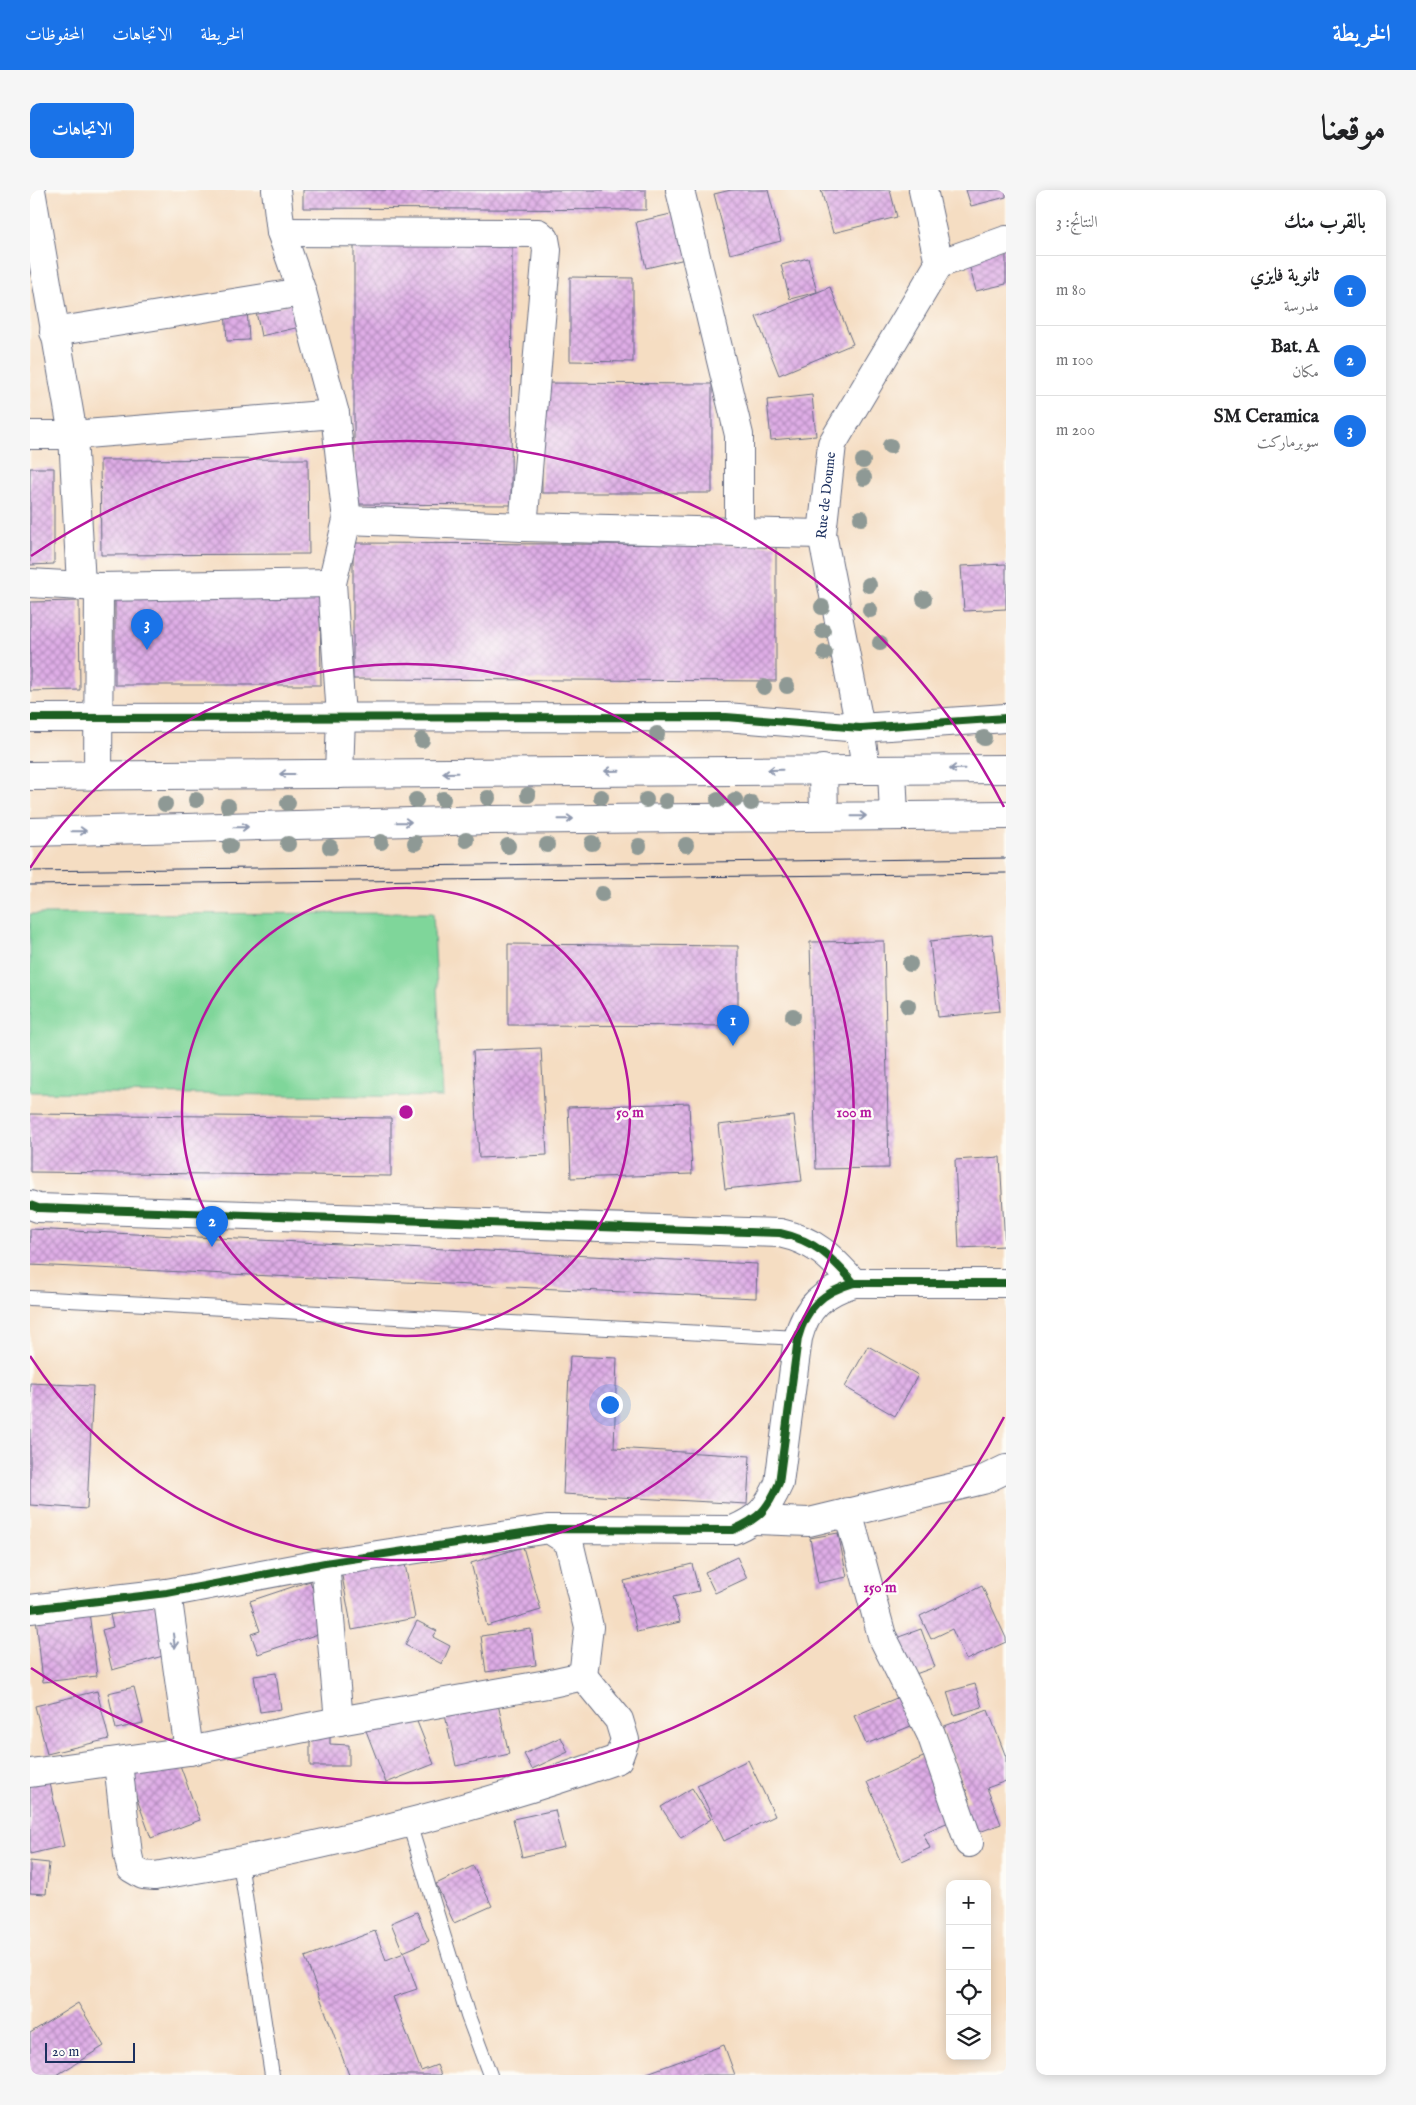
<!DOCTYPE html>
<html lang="ar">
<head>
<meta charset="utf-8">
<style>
	body { margin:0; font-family:"IM FELL English",Amiri,serif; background:#f6f6f6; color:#202124; direction:rtl }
	.controls { position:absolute; right:15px; bottom:15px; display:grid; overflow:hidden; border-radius:10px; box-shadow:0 2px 12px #0003 }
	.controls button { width:45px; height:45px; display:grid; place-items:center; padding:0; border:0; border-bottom:1px solid #e0e0e0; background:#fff; color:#202124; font:25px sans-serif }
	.scale { position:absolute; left:15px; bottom:12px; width:90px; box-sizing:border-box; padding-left:5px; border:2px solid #1b2f5e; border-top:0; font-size:14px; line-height:18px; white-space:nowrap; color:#1b2f5e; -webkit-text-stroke:4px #fdfcf7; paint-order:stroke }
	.you { position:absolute; left:579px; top:1214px; width:18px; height:18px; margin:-12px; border:4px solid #fff; border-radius:50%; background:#1a73e8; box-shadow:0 0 0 8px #1a73e833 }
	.badge { display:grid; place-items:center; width:32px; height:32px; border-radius:50%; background:#1a73e8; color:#fff; font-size:16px; font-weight:700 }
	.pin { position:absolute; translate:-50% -41px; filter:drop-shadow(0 1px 2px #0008) }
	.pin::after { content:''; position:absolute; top:26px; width:18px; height:15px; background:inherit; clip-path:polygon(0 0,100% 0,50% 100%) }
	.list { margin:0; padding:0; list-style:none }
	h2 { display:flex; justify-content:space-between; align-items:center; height:65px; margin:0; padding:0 20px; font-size:21px }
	h2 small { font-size:16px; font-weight:400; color:#757577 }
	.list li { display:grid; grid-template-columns:32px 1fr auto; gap:15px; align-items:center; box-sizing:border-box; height:70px; padding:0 20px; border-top:1px solid #e0e0e0 }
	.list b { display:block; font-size:19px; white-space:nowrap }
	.list p { margin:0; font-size:16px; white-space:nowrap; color:#757577 }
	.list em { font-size:16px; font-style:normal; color:#757577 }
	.icon { flex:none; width:28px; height:28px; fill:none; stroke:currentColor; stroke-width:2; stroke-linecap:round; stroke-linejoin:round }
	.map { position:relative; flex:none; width:976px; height:1885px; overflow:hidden; direction:ltr; border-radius:10px }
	header { display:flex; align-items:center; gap:30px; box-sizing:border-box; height:70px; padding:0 25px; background:#1a73e8; color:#fff }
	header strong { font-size:24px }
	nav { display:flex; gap:28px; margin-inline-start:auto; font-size:18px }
	.intro { display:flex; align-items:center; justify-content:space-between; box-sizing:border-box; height:120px; padding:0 30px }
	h1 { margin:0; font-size:35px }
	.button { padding:12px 22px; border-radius:10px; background:#1a73e8; color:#fff; font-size:18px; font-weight:700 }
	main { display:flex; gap:30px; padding:0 30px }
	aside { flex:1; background:#fff; border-radius:10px; box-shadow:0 2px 12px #0003 }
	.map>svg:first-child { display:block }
	.pitch { fill:#7fd69a; stroke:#4d827c }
	.building { fill:url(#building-cross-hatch) }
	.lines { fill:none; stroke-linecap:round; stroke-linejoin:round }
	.lane-casing { stroke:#676c81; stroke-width:16 }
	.street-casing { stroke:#676c81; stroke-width:30 }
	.primary-casing { stroke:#676c81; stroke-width:30 }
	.lane { stroke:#fff; stroke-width:14 }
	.street { stroke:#fff; stroke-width:28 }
	.primary { stroke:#fff; stroke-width:28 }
	.tram { stroke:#1b2f5e; stroke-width:1 }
	.cycleway-casing { stroke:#fdfcf7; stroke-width:11 }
	.cycleway { stroke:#1b5e20; stroke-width:8 }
	.tree { fill:#8e9995 }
	.oneway { stroke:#8d97ae }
	.ring { fill:none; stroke:#b5179e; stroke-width:2.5 }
	.labels { text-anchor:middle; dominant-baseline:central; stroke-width:5; stroke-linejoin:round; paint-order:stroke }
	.street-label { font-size:14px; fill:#1b2f5e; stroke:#fdfcf7 }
	.centre { fill:#b5179e; stroke:#fdfcf7; stroke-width:2.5 }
	.ring-label { font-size:15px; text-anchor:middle; font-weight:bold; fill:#b5179e; stroke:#fdfcf7; stroke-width:5; stroke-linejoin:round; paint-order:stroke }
</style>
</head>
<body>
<header>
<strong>الخريطة</strong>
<nav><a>الخريطة</a><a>الاتجاهات</a><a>المحفوظات</a></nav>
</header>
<div class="intro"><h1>موقعنا</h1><a class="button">الاتجاهات</a></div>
<main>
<aside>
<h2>بالقرب منك<small>النتائج: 3</small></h2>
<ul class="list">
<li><span class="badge">1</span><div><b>ثانوية فايزي</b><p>مدرسة</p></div><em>80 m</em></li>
<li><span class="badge">2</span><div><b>Bat. A</b><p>مكان</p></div><em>100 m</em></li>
<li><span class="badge">3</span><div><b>SM Ceramica</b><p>سوبرماركت</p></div><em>200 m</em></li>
</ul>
</aside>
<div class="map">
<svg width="976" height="1885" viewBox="0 0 976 1885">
	<defs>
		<pattern id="building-cross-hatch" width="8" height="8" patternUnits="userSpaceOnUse" patternTransform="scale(1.25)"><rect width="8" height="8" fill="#dfade6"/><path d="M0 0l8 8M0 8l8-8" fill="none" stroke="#b48dbe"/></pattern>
	</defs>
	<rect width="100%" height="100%" fill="#fdfcf7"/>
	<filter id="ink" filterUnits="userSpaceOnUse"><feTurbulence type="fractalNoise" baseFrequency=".02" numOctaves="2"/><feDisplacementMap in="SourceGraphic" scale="10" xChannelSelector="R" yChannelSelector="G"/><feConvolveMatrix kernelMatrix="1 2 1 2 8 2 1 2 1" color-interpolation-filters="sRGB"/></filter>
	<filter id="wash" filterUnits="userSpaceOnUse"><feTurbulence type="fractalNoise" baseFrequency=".0096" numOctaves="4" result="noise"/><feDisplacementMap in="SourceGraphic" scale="20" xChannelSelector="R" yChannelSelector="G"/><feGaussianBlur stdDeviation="1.12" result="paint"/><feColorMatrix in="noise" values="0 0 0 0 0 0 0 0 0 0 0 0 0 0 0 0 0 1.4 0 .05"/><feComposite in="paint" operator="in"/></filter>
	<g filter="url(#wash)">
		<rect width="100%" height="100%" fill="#f5ddc2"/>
		<!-- pitch -->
		<path class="pitch" d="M 403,723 L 413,907 L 0,902 L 0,724 Z"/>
		<g id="blocks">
			<!-- building -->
			<path class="building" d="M 273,0 L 616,0 L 616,20 L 273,18 Z
				M 701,0 L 738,0 L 751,51 L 700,64 L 684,4 Z
				M 791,0 L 860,0 L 867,27 L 803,43 Z
				M 936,0 L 976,0 L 976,7 L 941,16 Z
				M 654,21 L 664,67 L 616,78 L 606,32 Z
				M 324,50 L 482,51 L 481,315 L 324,314 Z
				M 976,57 L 976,94 L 946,101 L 937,67 Z
				M 778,68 L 787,102 L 760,109 L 751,75 Z
				M 540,87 L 603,88 L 603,172 L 540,171 Z
				M 800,97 L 823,154 L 749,185 L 726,127 Z
				M 268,112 L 274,136 L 231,146 L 226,122 Z
				M 217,118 L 219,150 L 197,151 L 195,119 Z
				M 511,193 L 682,194 L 682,303 L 512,303 Z
				M 782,205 L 786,246 L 741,250 L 737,210 Z
				M 278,269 L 279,364 L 71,365 L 70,270 Z
				M 0,278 L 24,278 L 24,374 L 0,375 Z
				M 323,353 L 746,355 L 746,491 L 323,489 Z
				M 976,374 L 976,419 L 934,421 L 931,376 Z
				M 290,404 L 291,495 L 85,495 L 85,406 Z
				M 49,411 L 50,500 L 0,501 L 0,412 Z
				M 962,745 L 970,821 L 908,827 L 900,751 Z
				M 854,751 L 859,978 L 786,979 L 780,752 Z
				M 478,754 L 708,756 L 708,836 L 478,835 Z
				M 511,858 L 517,965 L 449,968 L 443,861 Z
				M 659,913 L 662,984 L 541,988 L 538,917 Z
				M 0,924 L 361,928 L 361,986 L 0,982 Z
				M 764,926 L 772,991 L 695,999 L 688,935 Z
				M 970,967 L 975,1056 L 929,1058 L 925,970 Z
				M 0,1039 L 727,1074 L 726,1108 L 0,1075 Z
				M 838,1156 L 888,1185 L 865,1226 L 815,1197 Z
				M 540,1166 L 587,1168 L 584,1258 L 720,1266 L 717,1314 L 533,1304 Z
				M 0,1193 L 63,1196 L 57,1319 L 0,1315 Z
				M 808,1343 L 817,1387 L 788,1393 L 780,1348 Z
				M 493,1357 L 511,1420 L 457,1436 L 441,1373 Z
				M 373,1363 L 385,1428 L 322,1440 L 310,1375 Z
				M 707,1367 L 717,1388 L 685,1403 L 675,1382 Z
				M 662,1374 L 669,1401 L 643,1407 L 650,1432 L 607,1442 L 594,1391 Z
				M 280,1391 L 297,1441 L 228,1464 L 221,1444 L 230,1441 L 220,1411 Z
				M 952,1396 L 976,1448 L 976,1452 L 936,1470 L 922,1439 L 901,1449 L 890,1426 Z
				M 126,1413 L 140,1464 L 82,1480 L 72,1440 L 83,1437 L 80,1425 Z
				M 59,1422 L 67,1486 L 13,1492 L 6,1428 Z
				M 387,1431 L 407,1441 L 403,1447 L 420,1456 L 412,1474 L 375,1455 Z
				M 501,1439 L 506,1475 L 456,1482 L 451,1446 Z
				M 891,1439 L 905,1477 L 880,1486 L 866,1448 Z
				M 246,1483 L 251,1519 L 230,1522 L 224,1486 Z
				M 945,1494 L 952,1517 L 924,1525 L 917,1502 Z
				M 104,1497 L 113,1533 L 86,1539 L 78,1503 Z
				M 67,1501 L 79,1549 L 17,1564 L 5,1516 Z
				M 869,1507 L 881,1536 L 836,1554 L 824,1526 Z
				M 468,1514 L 479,1564 L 426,1576 L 415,1525 Z
				M 382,1519 L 404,1574 L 356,1593 L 335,1538 Z
				M 958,1520 L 976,1567 L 976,1591 L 957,1598 L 971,1634 L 944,1644 L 933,1614 L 940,1611 L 912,1537 Z
				M 280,1540 L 300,1540 L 300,1554 L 319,1555 L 319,1576 L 280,1576 Z
				M 531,1547 L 538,1562 L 502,1579 L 494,1564 Z
				M 900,1564 L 928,1628 L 893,1643 L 900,1658 L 872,1671 L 837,1592 Z
				M 147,1567 L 170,1630 L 121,1648 L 98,1584 Z
				M 718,1570 L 745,1626 L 694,1651 L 667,1595 Z
				M 19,1589 L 34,1656 L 0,1664 L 0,1594 Z
				M 662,1598 L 681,1629 L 651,1648 L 631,1617 Z
				M 525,1620 L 534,1657 L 492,1667 L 483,1629 Z
				M 0,1671 L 19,1673 L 16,1704 L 0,1703 Z
				M 443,1676 L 462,1716 L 424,1733 L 406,1694 Z
				M 387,1722 L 399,1751 L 373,1762 L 361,1733 Z
				M 345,1741 L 356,1770 L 374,1763 L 387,1799 L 363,1807 L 391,1881 L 407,1875 L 411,1885 L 319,1885 L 275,1767 Z
				M 48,1813 L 74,1856 L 27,1885 L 0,1885 L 0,1843 Z
				M 694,1855 L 705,1885 L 612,1885 Z"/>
		</g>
	</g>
	<g filter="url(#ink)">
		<use href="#blocks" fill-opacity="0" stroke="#676c81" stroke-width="1"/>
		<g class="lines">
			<!-- lane casing -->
			<g class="lane-casing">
				<path id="lane" d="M 0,1108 L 768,1148
					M 379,1633 L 438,1826 L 460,1885
					M 210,1672 L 242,1885"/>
			</g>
			<!-- street casing -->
			<g class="street-casing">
				<g id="street">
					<path d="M 1,0 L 43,245 L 51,395"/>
					<path d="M 246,0 L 251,42 L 272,102 L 305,224 L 317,330 L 302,393 L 311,527 L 309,584"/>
					<path d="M 650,0 L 709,245 L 709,343"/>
					<path d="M 251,42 L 508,43 L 515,49 L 517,60 L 493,337"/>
					<path d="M 909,74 L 976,50"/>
					<path d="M 24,142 L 272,102"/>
					<path d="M 0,245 L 43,245 L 305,224"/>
					<path d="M 317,330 L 493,337 L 792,344"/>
					<path d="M 0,393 L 69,397 L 302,393"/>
					<path d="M 0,528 L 696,527 L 830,538 L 976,528"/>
					<path id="s1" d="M 836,579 L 830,538 L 792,344 L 802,254 L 909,74 L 893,0"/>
					<path d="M 68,586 L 69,397"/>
					<path d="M 0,1015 L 8,1018 L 750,1043 C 786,1051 801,1067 824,1093"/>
					<path d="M 818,1322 L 852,1446 L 901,1544 L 939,1653"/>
					<path d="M 725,1330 L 779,1332 L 953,1290 L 976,1279"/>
					<path d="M 295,1373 L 309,1531"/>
					<path d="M 137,1403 L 159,1561"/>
					<path d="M 0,1419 L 137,1403 L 295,1373 L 519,1339 L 703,1340 C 730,1328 737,1320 749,1293 L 768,1148 C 776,1117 793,1102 824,1093 L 976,1093"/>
					<path d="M 88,1572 L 98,1665 L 101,1678 L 113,1685 L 125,1686 C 282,1660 438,1622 588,1569 L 595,1550 L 589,1530 L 553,1486"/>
					<path d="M 0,1583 L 159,1561 L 309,1531 L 517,1494 L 553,1486 L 559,1437 L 539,1352 L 519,1339"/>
				</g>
			</g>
			<!-- primary casing -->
			<g class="primary-casing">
				<path id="primary" d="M 793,579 L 794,626
					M 862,580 L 864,626
					M 0,586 L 976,579
					M 0,642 L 459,630 L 976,625"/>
			</g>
			<!-- lane -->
			<use href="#lane" class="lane"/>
			<!-- street -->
			<use href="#street" class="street"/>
			<!-- primary -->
			<use href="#primary" class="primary"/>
			<!-- tram -->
			<path class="tram" d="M 0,681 L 976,668
				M 0,695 L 976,683"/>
			<!-- cycleway casing -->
			<g class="cycleway-casing">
				<path id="cycleway" d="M 0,528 L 696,527 L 830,538 L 976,528
					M 0,1015 L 8,1018 L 750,1043 C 786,1051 801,1067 824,1093
					M 0,1419 L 137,1403 L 295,1373 L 519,1339 L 703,1340 C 730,1328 737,1320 749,1293 L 768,1148 C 776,1117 793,1102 824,1093 L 976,1093"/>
			</g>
			<!-- cycleway -->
			<use href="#cycleway" class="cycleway"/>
		</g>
		<!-- trees -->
		<g class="tree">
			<circle cx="860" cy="256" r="8"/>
			<circle cx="833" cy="271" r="8"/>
			<circle cx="834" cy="288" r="8"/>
			<circle cx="831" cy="328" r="8"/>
			<circle cx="839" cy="395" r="8"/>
			<circle cx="894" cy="409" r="8"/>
			<circle cx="792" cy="417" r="8"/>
			<circle cx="840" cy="420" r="8"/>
			<circle cx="793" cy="441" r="8"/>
			<circle cx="850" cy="453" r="8"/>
			<circle cx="795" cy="463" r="8"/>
			<circle cx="757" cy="496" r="8"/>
			<circle cx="734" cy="497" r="8"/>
			<circle cx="627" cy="544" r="8"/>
			<circle cx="954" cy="548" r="8"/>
			<circle cx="392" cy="550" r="8"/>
			<circle cx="498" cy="605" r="8"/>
			<circle cx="571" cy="607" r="8"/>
			<circle cx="458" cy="608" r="8"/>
			<circle cx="413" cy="609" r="8"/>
			<circle cx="166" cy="610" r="8"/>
			<circle cx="386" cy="610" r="8"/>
			<circle cx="616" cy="610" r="8"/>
			<circle cx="688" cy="610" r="8"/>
			<circle cx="705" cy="610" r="8"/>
			<circle cx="636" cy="611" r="8"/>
			<circle cx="258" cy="613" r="8"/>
			<circle cx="721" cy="613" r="8"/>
			<circle cx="135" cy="614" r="8"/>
			<circle cx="198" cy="616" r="8"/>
			<circle cx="436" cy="650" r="8"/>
			<circle cx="351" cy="652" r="8"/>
			<circle cx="385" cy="653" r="8"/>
			<circle cx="562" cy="653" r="8"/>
			<circle cx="258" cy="654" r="8"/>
			<circle cx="517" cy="655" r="8"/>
			<circle cx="656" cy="655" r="8"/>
			<circle cx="200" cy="656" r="8"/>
			<circle cx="478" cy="656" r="8"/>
			<circle cx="609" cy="656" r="8"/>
			<circle cx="300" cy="657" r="8"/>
			<circle cx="572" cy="704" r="8"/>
			<circle cx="880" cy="774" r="8"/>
			<circle cx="878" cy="816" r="8"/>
			<circle cx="763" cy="826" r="8"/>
		</g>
		<!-- one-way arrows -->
		<defs><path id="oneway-shaft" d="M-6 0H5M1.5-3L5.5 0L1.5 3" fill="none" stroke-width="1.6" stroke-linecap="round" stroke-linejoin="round" transform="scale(1.25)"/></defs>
		<g class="oneway">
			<use href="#oneway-shaft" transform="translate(927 579) rotate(179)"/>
			<use href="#oneway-shaft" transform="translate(745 580) rotate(179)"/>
			<use href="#oneway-shaft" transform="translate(582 581) rotate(179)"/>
			<use href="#oneway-shaft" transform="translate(420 583) rotate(179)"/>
			<use href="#oneway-shaft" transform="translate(257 584) rotate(180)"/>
			<use href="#oneway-shaft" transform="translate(829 626) rotate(-1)"/>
			<use href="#oneway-shaft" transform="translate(536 629) rotate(-1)"/>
			<use href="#oneway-shaft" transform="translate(374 632) rotate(-1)"/>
			<use href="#oneway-shaft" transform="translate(211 637) rotate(-1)"/>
			<use href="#oneway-shaft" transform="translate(49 641) rotate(-1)"/>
			<use href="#oneway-shaft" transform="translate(144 1451) rotate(82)"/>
		</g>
	</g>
	<!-- distance rings -->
	<g class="ring">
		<circle cx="376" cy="922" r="224"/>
		<path d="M0 678A448 448 0 1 1 0 1166"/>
		<path d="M974 1227A671 671 0 0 1 1 1478M1 366A671 671 0 0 1 974 617"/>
	</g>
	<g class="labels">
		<!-- street labels -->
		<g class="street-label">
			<text stroke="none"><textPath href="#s1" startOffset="278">Rue de Doume</textPath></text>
		</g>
	</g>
	<circle cx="376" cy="922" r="8" class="centre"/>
	<g class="ring-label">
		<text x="600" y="927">50 m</text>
		<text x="824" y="927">100 m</text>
		<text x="850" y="1402">150 m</text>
	</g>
</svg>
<div class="controls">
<button>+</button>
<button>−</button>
<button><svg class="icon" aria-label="locate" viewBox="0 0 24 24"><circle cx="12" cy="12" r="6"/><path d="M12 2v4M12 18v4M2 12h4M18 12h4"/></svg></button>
<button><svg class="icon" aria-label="layers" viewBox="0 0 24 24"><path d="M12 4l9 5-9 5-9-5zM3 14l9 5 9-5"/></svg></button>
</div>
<div class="scale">20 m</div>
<div class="you"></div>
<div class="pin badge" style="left:703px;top:856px">1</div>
<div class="pin badge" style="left:182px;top:1057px">2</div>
<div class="pin badge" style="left:117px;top:460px">3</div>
</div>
</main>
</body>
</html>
